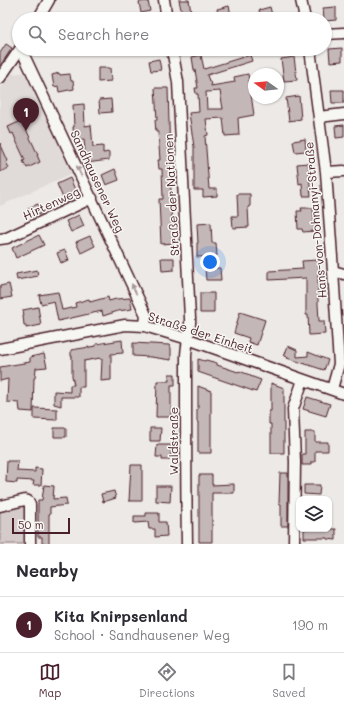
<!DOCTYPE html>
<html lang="en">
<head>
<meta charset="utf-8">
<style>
	body { margin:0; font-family:Mali,sans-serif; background:#f2f2f3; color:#2b2b33 }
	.controls { position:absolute; right:12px; bottom:12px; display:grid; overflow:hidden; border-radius:8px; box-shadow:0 1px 3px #0004 }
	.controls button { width:36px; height:36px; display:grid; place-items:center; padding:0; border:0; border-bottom:1px solid #e1e1e2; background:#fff; color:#2b2b33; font:20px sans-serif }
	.compass { position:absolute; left:248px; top:68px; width:36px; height:36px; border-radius:50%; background:#fff; box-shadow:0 1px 3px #0004; rotate:285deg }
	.scale { position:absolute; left:12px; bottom:10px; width:58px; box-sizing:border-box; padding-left:4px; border:2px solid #4a1f2b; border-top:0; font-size:11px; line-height:14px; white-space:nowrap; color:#4a1f2b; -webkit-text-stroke:3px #f6f6f2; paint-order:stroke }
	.you { position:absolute; left:210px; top:262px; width:14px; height:14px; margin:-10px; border:3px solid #fff; border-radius:50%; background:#1a73e8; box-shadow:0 0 0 6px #1a73e833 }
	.badge { display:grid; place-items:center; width:26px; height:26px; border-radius:50%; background:#4a1f2b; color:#fff; font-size:13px; font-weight:700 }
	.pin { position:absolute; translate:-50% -33px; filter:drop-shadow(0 1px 2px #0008) }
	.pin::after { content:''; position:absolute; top:21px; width:14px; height:12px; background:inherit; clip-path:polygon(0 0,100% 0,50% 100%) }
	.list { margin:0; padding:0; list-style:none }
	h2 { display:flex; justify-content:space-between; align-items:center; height:52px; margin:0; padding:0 16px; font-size:17px }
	h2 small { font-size:13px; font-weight:400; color:#7c7c81 }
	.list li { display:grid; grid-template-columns:26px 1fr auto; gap:12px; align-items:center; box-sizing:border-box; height:56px; padding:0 16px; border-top:1px solid #e1e1e2 }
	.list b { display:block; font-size:15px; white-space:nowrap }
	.list p { margin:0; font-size:13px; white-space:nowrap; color:#7c7c81 }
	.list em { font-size:13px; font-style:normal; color:#7c7c81 }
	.icon { flex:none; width:22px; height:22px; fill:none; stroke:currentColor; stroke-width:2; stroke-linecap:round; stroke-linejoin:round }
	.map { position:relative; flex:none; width:344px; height:544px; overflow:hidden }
	.search { position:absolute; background:#fff; box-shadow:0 1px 3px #0004; left:12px; right:12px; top:12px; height:44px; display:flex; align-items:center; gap:10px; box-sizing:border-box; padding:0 14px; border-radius:22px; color:#7c7c81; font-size:15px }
	.sheet { height:108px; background:#fff }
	nav { display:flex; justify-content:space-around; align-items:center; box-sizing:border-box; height:56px; border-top:1px solid #e1e1e2; background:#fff; font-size:11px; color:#7c7c81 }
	nav a { display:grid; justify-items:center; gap:2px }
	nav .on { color:#4a1f2b }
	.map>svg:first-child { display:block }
	.built { fill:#e0dad8 }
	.green { fill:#d4cbca; stroke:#8f757a }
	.building { fill:#c4b7b7; stroke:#4a1f2b; fill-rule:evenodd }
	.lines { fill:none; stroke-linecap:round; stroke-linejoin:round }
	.minor-casing { stroke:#4a1f2b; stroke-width:13 }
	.minor { stroke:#f6f6f2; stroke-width:10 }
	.oneway { fill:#a99598 }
	.labels { text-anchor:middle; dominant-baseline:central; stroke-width:3; stroke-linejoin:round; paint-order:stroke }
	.street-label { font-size:12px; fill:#4a1f2b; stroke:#f6f6f2 }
</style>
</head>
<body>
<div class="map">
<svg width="344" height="544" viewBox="0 0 344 544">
	<rect width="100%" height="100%" fill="#ece9e6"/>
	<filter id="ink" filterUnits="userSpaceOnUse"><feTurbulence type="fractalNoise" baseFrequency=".025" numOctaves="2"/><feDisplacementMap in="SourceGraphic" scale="8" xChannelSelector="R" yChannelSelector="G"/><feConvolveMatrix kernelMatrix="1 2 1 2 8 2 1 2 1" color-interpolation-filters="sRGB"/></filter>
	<g filter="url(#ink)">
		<!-- built -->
		<path class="built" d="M 25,73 L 72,173 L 0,206 L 0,89 L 11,74 Z"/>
		<!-- green -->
		<path class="green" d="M 26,504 L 26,544 L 0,544 L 0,509 Z"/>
		<!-- building -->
		<path class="building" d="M 179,0 L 189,0 L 192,19 L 183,19 Z
			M 148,1 L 150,11 L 141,13 L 139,2 Z
			M 229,6 L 232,19 L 219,19 L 217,9 Z
			M 270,7 L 273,19 L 261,19 L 259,10 Z
			M 336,7 L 336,20 L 325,21 L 325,19 L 324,19 L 323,8 Z
			M 6,44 L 12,48 L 0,66 L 0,53 Z
			M 342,48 L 342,61 L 330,62 L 329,49 Z
			M 201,55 L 204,69 L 250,55 L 252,61 L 207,75 L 209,81 L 210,81 L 211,86 L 235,82 L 234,77 L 248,74 L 254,115 L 238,118 L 239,135 L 225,136 L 223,118 L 206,119 L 208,135 L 205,136 L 209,189 L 217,189 L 217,196 L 203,197 L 203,190 L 194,190 L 194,147 L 189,113 L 199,112 L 198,94 L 196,94 L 195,88 L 198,88 L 195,70 L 194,70 L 192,57 ZM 220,91 L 223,109 L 207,109 L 206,92 Z
			M 294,57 L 297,80 L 284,81 L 281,59 Z
			M 159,59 L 161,70 L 151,71 L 149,61 Z
			M 98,68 L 110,68 L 111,81 L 98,82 Z
			M 59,73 L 60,75 L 70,74 L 71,81 L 73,81 L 74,89 L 59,92 L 58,86 L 54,87 L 52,75 Z
			M 155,88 L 168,88 L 172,230 L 173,230 L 174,243 L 161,244 L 159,199 L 163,199 L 162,169 L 159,169 L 158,160 L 160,160 L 158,132 L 156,132 L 155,120 L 157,120 Z
			M 331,90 L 344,90 L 344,103 L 332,103 Z
			M 299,96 L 301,119 L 289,121 L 286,98 Z
			M 111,99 L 112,112 L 100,113 L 99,100 Z
			M 84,104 L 85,126 L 91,125 L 93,147 L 103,146 L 103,153 L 109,152 L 109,160 L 86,163 L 84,139 L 74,140 L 73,127 L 74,127 L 73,105 Z
			M 21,121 L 24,128 L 25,127 L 38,155 L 37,155 L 40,162 L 27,168 L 23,161 L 25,160 L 18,145 L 13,133 L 11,134 L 8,127 Z
			M 344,125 L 344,137 L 336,138 L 335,126 Z
			M 305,139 L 306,151 L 295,152 L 293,141 Z
			M 0,143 L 8,161 L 6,162 L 9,168 L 0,172 Z
			M 308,163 L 311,196 L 303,196 L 302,183 L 299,184 L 297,164 Z
			M 115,169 L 119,180 L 106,185 L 102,175 Z
			M 70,178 L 76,192 L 63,198 L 57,184 Z
			M 237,194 L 250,194 L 250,206 L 248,207 L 249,227 L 233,228 L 232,216 L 238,216 Z
			M 38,204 L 42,213 L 32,217 L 28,208 Z
			M 301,208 L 313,208 L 315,231 L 303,232 L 302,229 L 298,229 L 297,211 L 302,211 Z
			M 79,215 L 84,226 L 71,232 L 66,221 Z
			M 211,223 L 212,243 L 216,243 L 217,256 L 197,257 L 197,243 L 198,243 L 197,224 Z
			M 39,235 L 44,245 L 16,258 L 12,248 Z
			M 90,236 L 95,246 L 81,253 L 76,242 Z
			M 65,250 L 69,260 L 61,263 L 57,253 Z
			M 161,258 L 174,258 L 174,270 L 162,271 Z
			M 318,260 L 319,274 L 318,274 L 318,304 L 319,321 L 324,321 L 325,334 L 309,335 L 308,315 L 306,315 L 306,278 L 269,280 L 269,271 L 303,269 L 302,261 Z
			M 205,268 L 220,268 L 221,280 L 206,280 Z
			M 37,270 L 38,276 L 17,280 L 16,274 Z
			M 9,284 L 12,297 L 0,299 L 0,286 Z
			M 58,292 L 62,310 L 76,307 L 75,303 L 89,299 L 90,302 L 108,297 L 109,301 L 116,299 L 130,298 L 132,309 L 118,311 L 103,316 L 102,311 L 58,321 L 54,301 L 41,304 L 39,295 Z
			M 200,293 L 214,293 L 214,313 L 200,313 Z
			M 38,307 L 41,325 L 26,328 L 26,325 L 24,325 L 23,316 L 24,316 L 23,310 Z
			M 240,312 L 265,320 L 257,345 L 248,342 L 249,338 L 234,333 Z
			M 122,340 L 123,353 L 111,354 L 111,380 L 101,381 L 102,359 L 100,359 L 100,358 L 84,361 L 84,387 L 79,387 L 79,397 L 61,397 L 61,406 L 54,404 L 54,391 L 70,392 L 70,385 L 74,385 L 72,376 L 72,356 L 71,356 L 71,350 L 96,346 L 96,344 Z
			M 133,343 L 169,345 L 171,348 L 171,360 L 151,357 L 133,356 Z
			M 288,346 L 297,350 L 297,357 L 308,356 L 308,352 L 328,360 L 324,370 L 287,358 L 288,357 L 284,356 Z
			M 44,354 L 47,367 L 36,368 L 35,378 L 34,378 L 33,412 L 20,411 L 19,403 L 7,402 L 8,379 L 0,381 L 0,367 L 30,362 L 30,357 Z
			M 198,359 L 205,361 L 206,360 L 217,363 L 217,365 L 238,372 L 239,371 L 250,375 L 250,376 L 261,380 L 256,392 L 198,372 Z
			M 169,374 L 175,374 L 175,385 L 171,385 L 171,417 L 156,417 L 157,381 L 169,381 Z
			M 271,383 L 284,388 L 284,453 L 271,453 L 271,424 L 269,424 L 269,411 L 271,411 Z
			M 198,386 L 211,391 L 211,453 L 198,453 L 198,422 L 197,422 L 197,409 L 198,409 Z
			M 307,397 L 330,404 L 326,416 L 303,409 Z
			M 34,408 L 57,409 L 57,420 L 34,419 Z
			M 54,428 L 66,428 L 66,437 L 54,437 Z
			M 150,428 L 161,428 L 160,441 L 150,441 Z
			M 305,432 L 315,432 L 315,442 L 328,442 L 328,451 L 315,451 L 315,462 L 311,462 L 311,465 L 302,465 L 302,454 L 305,454 Z
			M 157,445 L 171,445 L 171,457 L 169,457 L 169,460 L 162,460 L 162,457 L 156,457 Z
			M 7,461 L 18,461 L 17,471 L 35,472 L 35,468 L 42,469 L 41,485 L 33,485 L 34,481 L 17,480 L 17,483 L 6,482 Z
			M 131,465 L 142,465 L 142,501 L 129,501 Z
			M 280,473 L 288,473 L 288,526 L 281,526 L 281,504 L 279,504 Z
			M 199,475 L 212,475 L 212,485 L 234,484 L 234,493 L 212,493 L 212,542 L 199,542 Z
			M 44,485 L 54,486 L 53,499 L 66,498 L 67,505 L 50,507 L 50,514 L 49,514 L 49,544 L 42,544 L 42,537 L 38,537 L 38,500 L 42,500 Z
			M 304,485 L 320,485 L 319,495 L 304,494 Z
			M 156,486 L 171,486 L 170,502 L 156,501 Z
			M 114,491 L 116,498 L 103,502 L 101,494 Z
			M 146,513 L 159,513 L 159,522 L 166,522 L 167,536 L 155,537 L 155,529 L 149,529 L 148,522 L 134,523 L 134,516 L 146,516 Z
			M 304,529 L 336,529 L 336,540 L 327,539 L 327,538 L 304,538 Z"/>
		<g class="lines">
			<!-- minor casing -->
			<g class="minor-casing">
				<path id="minor" d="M 164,0 L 167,19
					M 301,0 L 305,19
					M 38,19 L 49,0
					M 325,34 L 344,33
					M 21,49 L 146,315 L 145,326
					M 172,49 L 178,82 L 190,318 C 191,331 186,344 186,357 C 186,419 186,482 187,544
					M 310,49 L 326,172 L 333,271 L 339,364 L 332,389
					M 0,78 L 20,49
					M 319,117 L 344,114
					M 326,172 L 344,171
					M 0,239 L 7,238 L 92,198
					M 333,271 L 344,274
					M 0,349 L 125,325 L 145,326 L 188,339 L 344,394
					M 0,506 L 25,500 L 28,501 L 30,505 L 30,544
					M 294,544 L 295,462 L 293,409 L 303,380"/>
			</g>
			<!-- minor -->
			<use href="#minor" class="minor"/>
		</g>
		<!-- one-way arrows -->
		<defs><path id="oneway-solid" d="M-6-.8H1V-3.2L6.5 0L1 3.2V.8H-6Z"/></defs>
		<g class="oneway">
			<use href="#oneway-solid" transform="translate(79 171) rotate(-115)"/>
			<use href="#oneway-solid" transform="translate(134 289) rotate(-115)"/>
		</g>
	</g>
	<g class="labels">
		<!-- street labels -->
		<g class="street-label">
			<text transform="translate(98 181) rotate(65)">Sandhausener Weg</text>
			<text transform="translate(171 195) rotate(-93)">Straße der Nationen</text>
			<text transform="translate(51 203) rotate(-25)">Hirtenweg</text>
			<text transform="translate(315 220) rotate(-95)">Hans-von-Dohnanyi-Straße</text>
			<text transform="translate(201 332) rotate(18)">Straße der Einheit</text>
			<text transform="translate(173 441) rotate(-90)">Waldstraße</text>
		</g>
	</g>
</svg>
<div class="controls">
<button><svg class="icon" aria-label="layers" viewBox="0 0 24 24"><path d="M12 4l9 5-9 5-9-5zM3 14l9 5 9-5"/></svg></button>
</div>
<svg class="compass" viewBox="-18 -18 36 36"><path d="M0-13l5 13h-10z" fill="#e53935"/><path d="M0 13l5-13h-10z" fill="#7c7c81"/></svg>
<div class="scale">50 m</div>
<div class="you"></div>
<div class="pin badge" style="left:26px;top:131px">1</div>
<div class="search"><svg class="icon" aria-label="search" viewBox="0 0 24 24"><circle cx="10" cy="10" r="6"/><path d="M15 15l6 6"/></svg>Search here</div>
</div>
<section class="sheet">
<h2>Nearby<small></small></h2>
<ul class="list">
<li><span class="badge">1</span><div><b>Kita Knirpsenland</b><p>School · Sandhausener Weg</p></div><em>190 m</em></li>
</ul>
</section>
<nav>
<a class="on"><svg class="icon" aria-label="map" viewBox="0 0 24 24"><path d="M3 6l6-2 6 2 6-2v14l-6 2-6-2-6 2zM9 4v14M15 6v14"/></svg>Map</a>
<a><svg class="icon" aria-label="directions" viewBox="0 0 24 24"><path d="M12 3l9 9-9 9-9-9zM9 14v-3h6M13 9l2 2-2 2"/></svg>Directions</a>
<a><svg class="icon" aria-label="saved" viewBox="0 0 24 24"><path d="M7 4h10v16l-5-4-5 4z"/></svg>Saved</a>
</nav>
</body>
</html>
